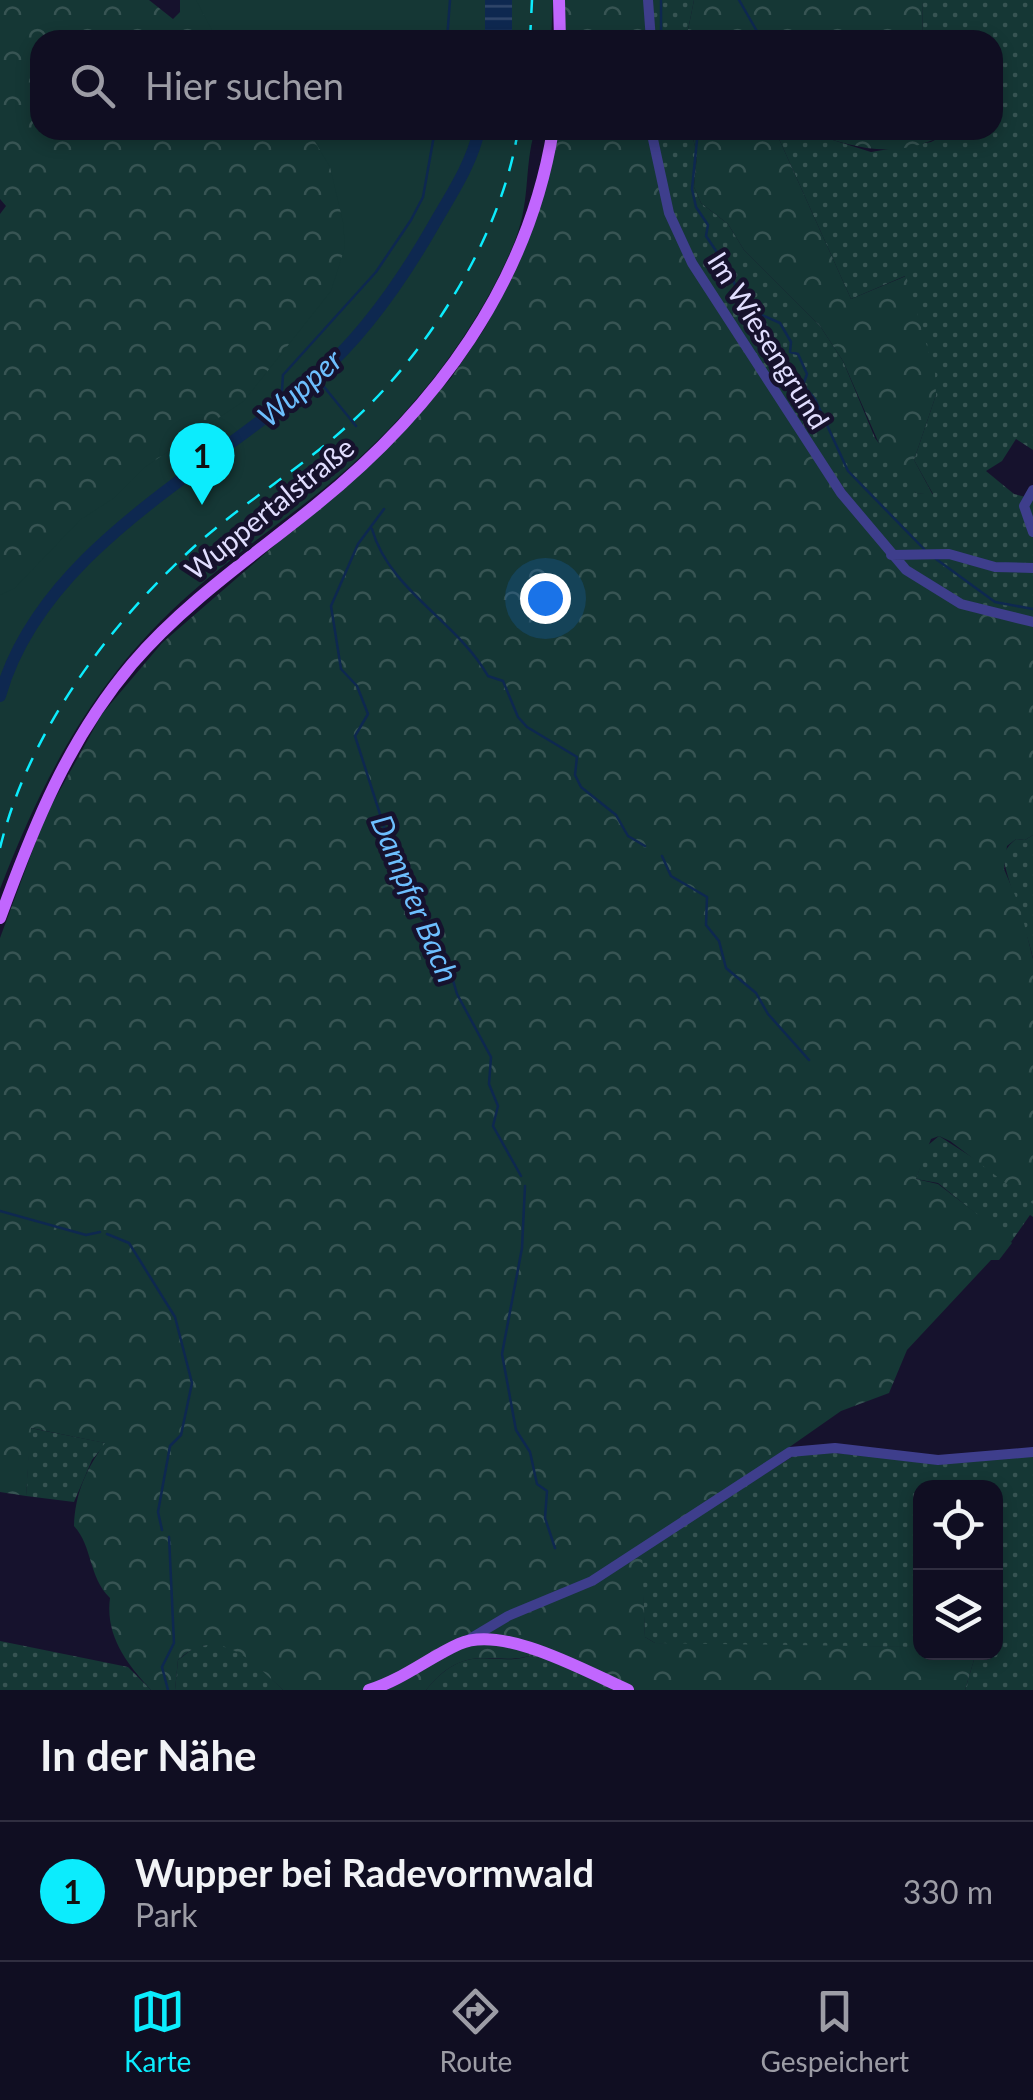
<!DOCTYPE html>
<html lang="de">
<head>
<meta charset="utf-8">
<style>
	body { margin:0; font-family:Lato,sans-serif; background:#19172a; color:#f1f3f6 }
	.controls { position:absolute; right:30px; bottom:30px; display:grid; overflow:hidden; border-radius:20px; box-shadow:0 5px 15px #0003 }
	.controls button { width:90px; height:90px; display:grid; place-items:center; padding:0; border:0; border-bottom:2px solid #302e40; background:#100e22; color:#f1f3f6; font:50px sans-serif }
	.you { position:absolute; left:545px; top:598px; width:35px; height:35px; margin:-25px; border:8px solid #fff; border-radius:50%; background:#1a73e8; box-shadow:0 0 0 15px #1a73e833 }
	.badge { display:grid; place-items:center; width:65px; height:65px; border-radius:50%; background:#0cecfd; color:#111; font-size:32px; font-weight:700 }
	.pin { position:absolute; translate:-50% -82px; filter:drop-shadow(0 2px 5px #0008) }
	.pin::after { content:''; position:absolute; top:52px; width:35px; height:30px; background:inherit; clip-path:polygon(0 0,100% 0,50% 100%) }
	.list { margin:0; padding:0; list-style:none }
	h2 { display:flex; justify-content:space-between; align-items:center; height:130px; margin:0; padding:0 40px; font-size:42px }
	h2 small { font-size:32px; font-weight:400; color:#9c9ca5 }
	.list li { display:grid; grid-template-columns:65px 1fr auto; gap:30px; align-items:center; box-sizing:border-box; height:140px; padding:0 40px; border-top:2px solid #302e40 }
	.list b { display:block; font-size:38px; white-space:nowrap }
	.list p { margin:0; font-size:32px; white-space:nowrap; color:#9c9ca5 }
	.list em { font-size:32px; font-style:normal; color:#9c9ca5 }
	.icon { flex:none; width:55px; height:55px; fill:none; stroke:currentColor; stroke-width:2; stroke-linecap:round; stroke-linejoin:round }
	.map { position:relative; flex:none; width:1033px; height:1690px; overflow:hidden }
	.search { position:absolute; background:#100e22; box-shadow:0 5px 15px #0003; left:30px; right:30px; top:30px; height:110px; display:flex; align-items:center; gap:25px; box-sizing:border-box; padding:0 35px; border-radius:30px; color:#9c9ca5; font-size:38px }
	.sheet { height:270px; background:#100e22 }
	nav { display:flex; justify-content:space-around; align-items:center; box-sizing:border-box; height:140px; border-top:2px solid #302e40; background:#100e22; font-size:28px; color:#9c9ca5 }
	nav a { display:grid; justify-items:center; gap:5px }
	nav .on { color:#0cecfd }
	.map>svg:first-child { display:block }
	.grass { fill:url(#grass-dots) }
	.forest { fill:url(#forest-crowns) }
	.park { fill:#153735 }
	.water { fill:url(#water-rules) }
	.lines { fill:none; stroke-linecap:round; stroke-linejoin:round }
	.stream { stroke:#0e2850; stroke-width:2.5 }
	.river { stroke:#0e2850; stroke-width:12 }
	.minor { stroke:#3e3e8c; stroke-width:10 }
	.major { stroke:#c166fe; stroke-width:12 }
	.rail { stroke:#0cecfd; stroke-width:2.5; stroke-dasharray:15 12; stroke-linecap:butt }
	.labels { text-anchor:middle; dominant-baseline:central; stroke-width:9; stroke-linejoin:round; paint-order:stroke }
	.street-label { font-size:28px; fill:#e1deff; stroke:#16122d }
	.water-label { font-size:30px; font-style:italic; fill:#6dbffe; stroke:#16122d }
</style>
</head>
<body>
<div class="map">
<svg width="1033" height="1690" viewBox="0 0 1033 1690">
	<defs>
		<pattern id="grass-dots" width="8" height="8" patternUnits="userSpaceOnUse" patternTransform="scale(2.5)"><rect width="8" height="8" fill="#153735"/><path d="M2 2h.1M6 6h.1" fill="none" stroke="#375453" stroke-width="1.8" stroke-linecap="round"/></pattern>
		<pattern id="forest-crowns" width="20" height="18" patternUnits="userSpaceOnUse" patternTransform="scale(2.5)"><rect width="20" height="18" fill="#153735"/><path d="M2 6a3 3 0 1 1 6 0M12 15a3 3 0 1 1 6 0" fill="none" stroke="#375453"/></pattern>
		<pattern id="water-rules" width="6" height="5" patternUnits="userSpaceOnUse" patternTransform="scale(2.5)"><rect width="6" height="5" fill="#0e2850"/><path d="M0 2.5h6" fill="none" stroke="#31476a"/></pattern>
	</defs>
	<rect width="100%" height="100%" fill="#16122d"/>
	<!-- grass -->
	<path class="grass" d="M 648,0 L 694,0 L 686,40 L 651,40 Z
		M 922,0 L 1033,0 L 1033,450 L 1016,439 L 1002,461 L 986,471 L 1014,494 L 1033,499 L 1033,622 L 974,609 L 890,555 L 703,285 L 669,213 L 651,130 L 691,130 L 697,155 L 694,187 L 701,203 L 728,224 L 744,250 L 820,326 L 843,361 L 875,438 L 916,493 L 933,494 L 914,460 L 936,395 L 905,276 L 851,299 L 775,130 L 801,130 L 871,152 L 931,142 L 954,130 L 993,130 L 993,40 L 923,40 Z
		M 1033,835 L 1033,958 C 1029,938 1003,868 1004,858 C 1005,849 1009,845 1016,839 L 1025,840 Z
		M 939,1136 L 1009,1181 L 1033,1204 L 1033,1217 L 1030,1215 L 1011,1242 L 938,1183 L 916,1179 L 927,1146 Z
		M 30,1428 L 106,1443 L 92,1460 L 74,1502 L 26,1496 Z
		M 803,1450 L 909,1460 L 1033,1453 L 1033,1690 L 965,1690 L 976,1653 L 996,1652 L 996,1488 L 920,1488 L 920,1647 L 692,1646 L 655,1643 L 645,1637 L 641,1552 Z
		M 0,1641 L 128,1667 L 151,1690 L 0,1690 Z
		M 216,1643 L 245,1653 L 283,1690 L 175,1690 L 178,1660 L 195,1647 Z
		M 537,1653 L 624,1690 L 426,1690 C 470,1636 497,1672 537,1653 Z"/>
	<!-- forest -->
	<path class="forest" d="M 0,0 L 149,0 L 173,19 L 180,12 L 180,0 L 467,0 L 467,40 L 40,40 L 40,130 L 462,130 L 477,142 L 0,696 L 0,214 L 6,206 L 0,199 Z
		M 563,0 L 646,0 L 649,40 L 565,40 Z
		M 694,0 L 922,0 L 923,40 L 686,40 Z
		M 559,130 L 650,130 L 658,179 L 690,264 L 889,555 L 960,606 L 1033,624 L 1033,835 L 1025,840 L 1016,839 L 1007,846 L 1004,869 L 1020,907 L 1033,959 L 1033,1204 L 950,1141 L 939,1136 L 931,1139 L 916,1179 L 938,1184 L 1006,1236 L 1012,1243 L 999,1260 L 991,1260 L 907,1350 L 889,1393 L 841,1411 L 642,1550 L 645,1637 L 655,1643 L 920,1647 L 920,1652 L 976,1653 L 965,1690 L 632,1690 L 541,1651 C 499,1673 471,1635 426,1690 L 283,1690 C 253,1662 218,1623 178,1660 L 175,1690 L 151,1690 C 127,1664 105,1636 110,1598 C 88,1576 93,1547 74,1526 C 75,1494 86,1469 105,1443 L 31,1428 L 26,1496 L 0,1492 L 0,938 L 45,817 L 102,714 L 162,643 L 396,440 L 451,378 L 485,328 L 519,262 Z
		M 691,130 L 775,130 L 851,299 L 906,276 L 935,373 L 936,395 L 914,460 L 933,495 L 916,493 L 887,462 L 843,361 L 820,326 L 744,250 L 728,224 L 701,203 L 694,187 L 697,155 Z
		M 801,130 L 954,130 C 896,162 860,149 801,130 Z"/>
	<!-- park -->
	<path class="park" d="M 196,0 L 553,0 L 551,40 L 217,40 Z
		M 308,130 L 535,130 C 523,170 532,203 512,248 C 471,343 402,426 322,490 C 269,532 211,571 163,619 C 84,698 40,786 0,889 L 0,595 L 15,588 L 80,520 L 114,498 L 145,467 L 244,401 L 331,291 L 345,247 L 343,222 L 330,167 Z"/>
	<!-- water -->
	<path class="water" d="M 485,0 L 512,0 L 512,40 L 485,40 Z"/>
	<g class="lines">
		<!-- stream -->
		<path class="stream" d="M 739,0 L 762,40
			M 661,1 L 661,33 L 668,33 L 671,40
			M 447,40 L 450,0
			M 690,130 L 697,140 L 692,189 L 696,207 L 708,225 L 706,236 L 729,270 L 744,307 L 780,323 L 791,342 L 790,352 L 798,354 L 807,374 L 803,385 L 815,399 L 848,471 L 924,549
			M 316,377 L 356,426
			M 281,405 L 283,375 L 376,272 L 411,220 L 423,197 L 435,130
			M 384,509 L 358,544 L 331,606 L 341,669 L 357,686 L 368,714 L 355,736 L 395,861 L 413,881 L 418,911 L 445,953 L 457,994 L 491,1057 L 489,1084 L 498,1106 L 493,1126 L 521,1176
			M 372,529 C 389,590 457,621 488,676 L 503,681 L 518,717 L 527,727 L 577,757 L 575,775 L 581,787 L 616,815 L 628,836 L 645,846
			M 936,559 L 995,602 L 1033,609
			M 662,856 L 671,876 L 707,897 L 706,925 L 719,941 L 726,968 L 756,993 L 768,1014 L 809,1060
			M 525,1186 L 522,1248 L 502,1354 L 516,1430 L 530,1452 L 537,1484 L 547,1491 L 545,1518 L 555,1548
			M 0,1211 L 86,1235 L 100,1232
			M 107,1234 L 129,1243 L 175,1317 L 192,1383 L 181,1435 L 170,1446 L 158,1512 L 162,1530
			M 168,1690 L 162,1667 L 174,1643 L 169,1537"/>
		<!-- river -->
		<path class="river" d="M 0,696 C 41,550 208,471 317,376 C 364,335 402,280 433,226 C 450,196 472,164 479,130"/>
		<!-- minor -->
		<path class="minor" d="M 648,0 L 651,40
			M 651,130 L 669,213 L 692,263 L 841,493 L 906,570 L 961,604 L 1033,622
			M 1033,490 L 1024,506 L 1033,532
			M 891,555 L 949,554 L 995,567 L 1033,568
			M 468,1640 L 508,1616 L 592,1581 L 790,1452 L 835,1448 L 938,1460 L 1033,1452"/>
		<!-- major -->
		<path class="major" d="M 559,0 L 560,40
			M 0,918 C 34,825 68,740 132,664 C 185,602 253,556 316,505 C 435,409 528,285 553,130
			M 369,1690 C 402,1680 428,1658 459,1644 C 503,1624 587,1672 628,1690"/>
		<!-- rail -->
		<path class="rail" d="M 530,40 L 532,0
			M 0,848 C 28,733 109,624 196,545 C 243,503 298,470 345,428 C 426,357 502,236 518,130"/>
	</g>
	<g class="labels">
		<!-- street labels -->
		<g class="street-label">
			<text transform="translate(769 340) rotate(58)">Im Wiesengrund</text>
			<text transform="translate(269 508) rotate(-39)">Wuppertalstraße</text>
		</g>
		<!-- water labels -->
		<g class="water-label">
			<text transform="translate(299 387) rotate(-41)">Wupper</text>
			<text transform="translate(416 898) rotate(67)">Dampfer Bach</text>
		</g>
	</g>
</svg>
<div class="controls">
<button><svg class="icon" aria-label="locate" viewBox="0 0 24 24"><circle cx="12" cy="12" r="6"/><path d="M12 2v4M12 18v4M2 12h4M18 12h4"/></svg></button>
<button><svg class="icon" aria-label="layers" viewBox="0 0 24 24"><path d="M12 4l9 5-9 5-9-5zM3 14l9 5 9-5"/></svg></button>
</div>
<div class="you"></div>
<div class="pin badge" style="left:202px;top:505px">1</div>
<div class="search"><svg class="icon" aria-label="search" viewBox="0 0 24 24"><circle cx="10" cy="10" r="6"/><path d="M15 15l6 6"/></svg>Hier suchen</div>
</div>
<section class="sheet">
<h2>In der Nähe<small></small></h2>
<ul class="list">
<li><span class="badge">1</span><div><b>Wupper bei Radevormwald</b><p>Park</p></div><em>330 m</em></li>
</ul>
</section>
<nav>
<a class="on"><svg class="icon" aria-label="map" viewBox="0 0 24 24"><path d="M3 6l6-2 6 2 6-2v14l-6 2-6-2-6 2zM9 4v14M15 6v14"/></svg>Karte</a>
<a><svg class="icon" aria-label="directions" viewBox="0 0 24 24"><path d="M12 3l9 9-9 9-9-9zM9 14v-3h6M13 9l2 2-2 2"/></svg>Route</a>
<a><svg class="icon" aria-label="saved" viewBox="0 0 24 24"><path d="M7 4h10v16l-5-4-5 4z"/></svg>Gespeichert</a>
</nav>
</body>
</html>
